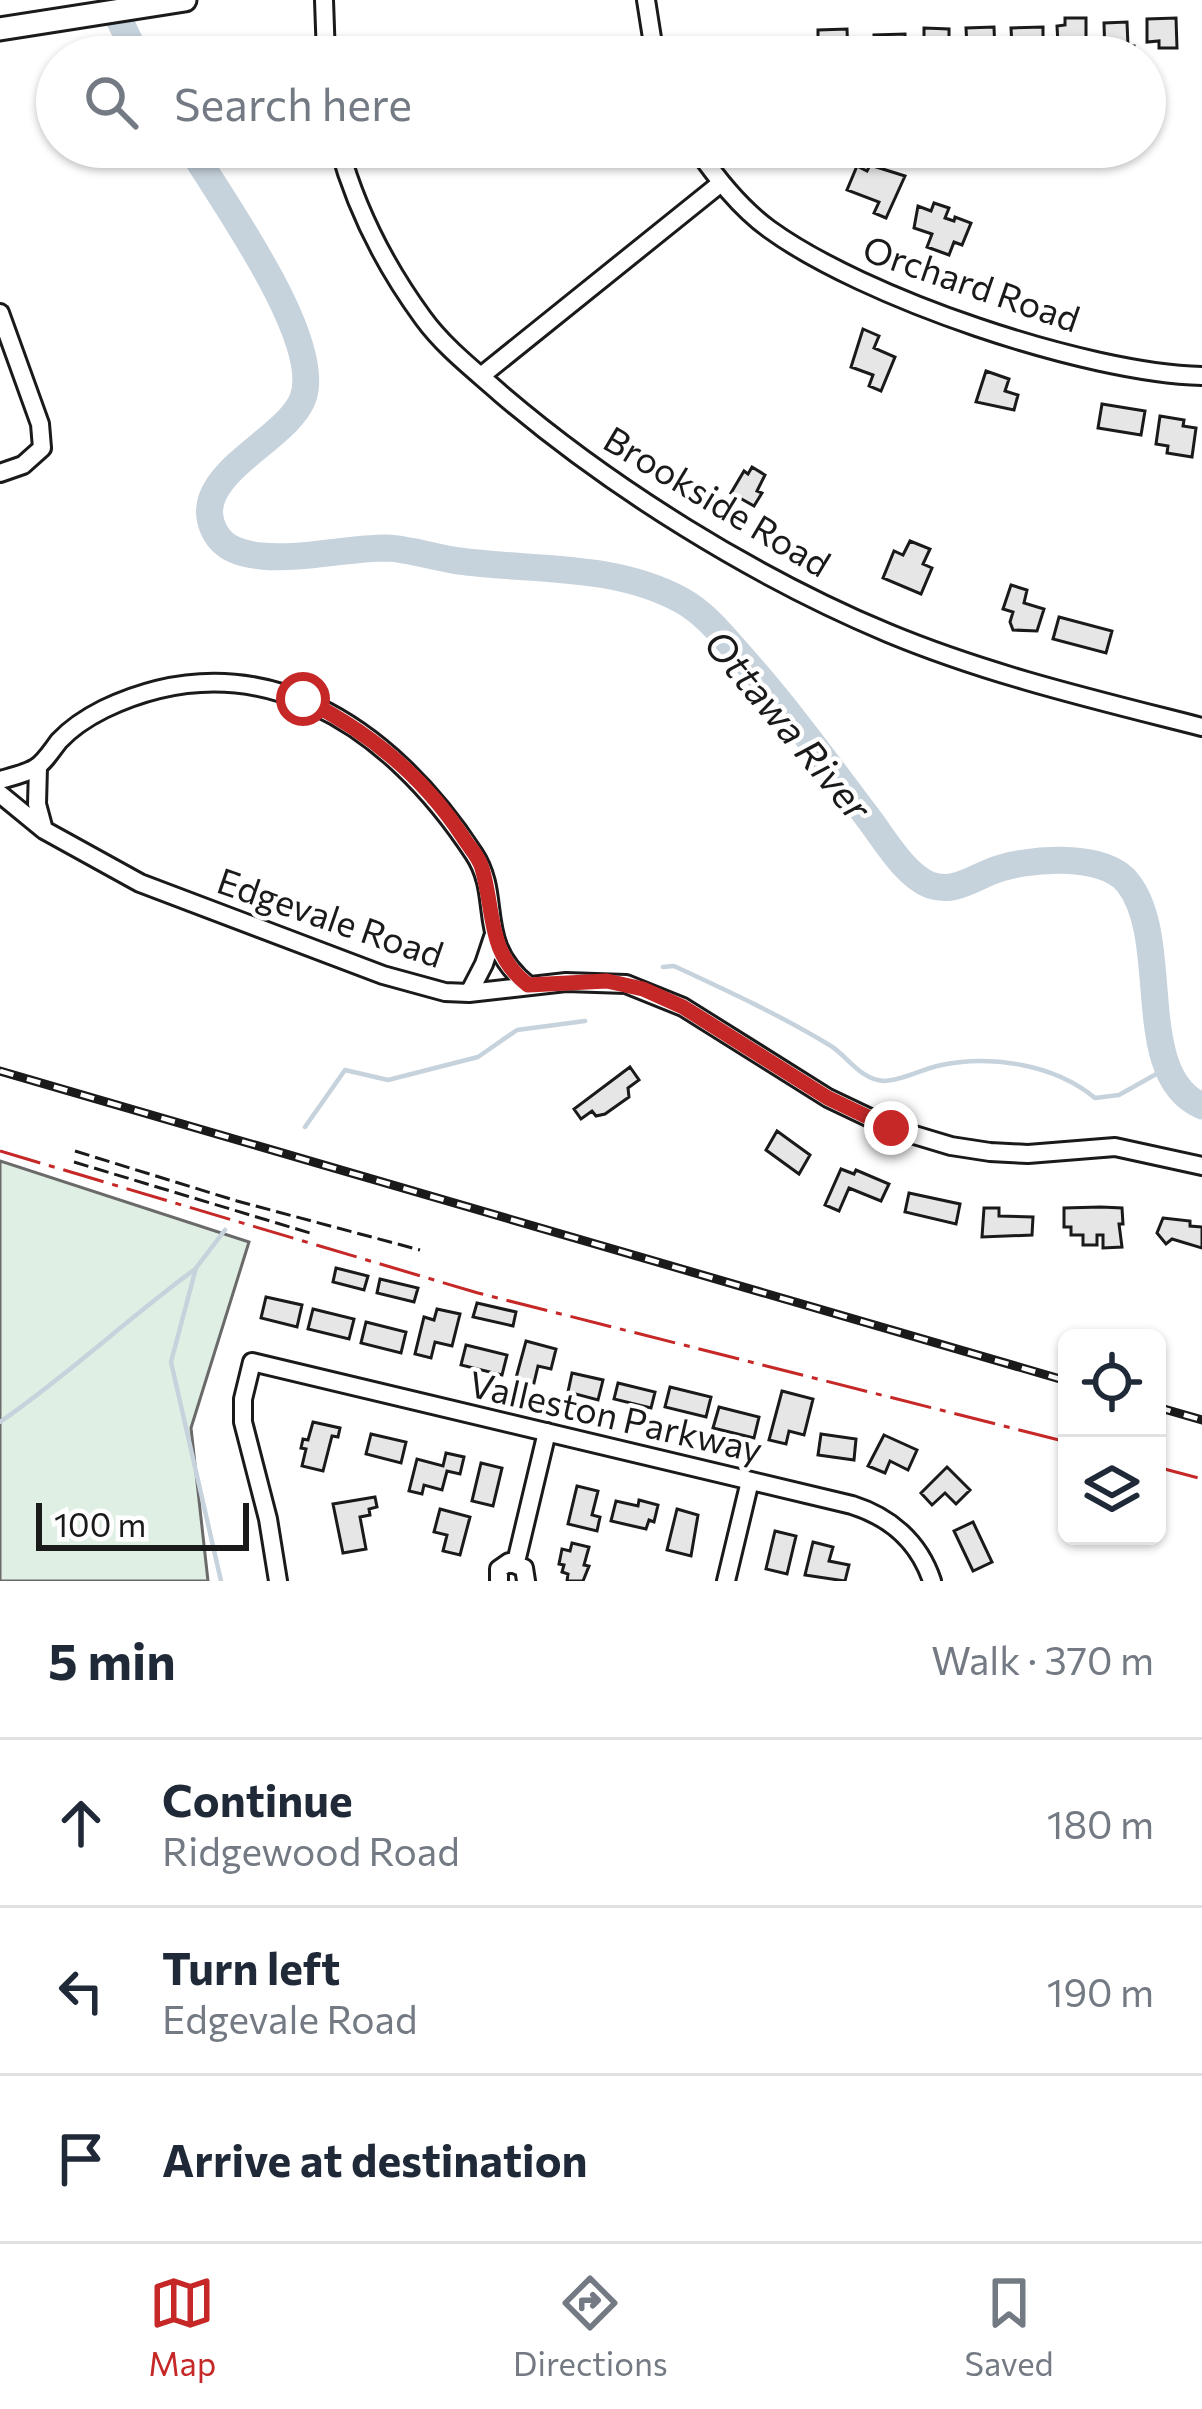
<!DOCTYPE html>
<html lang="en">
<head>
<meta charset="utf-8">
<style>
	body { margin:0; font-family:Commissioner,sans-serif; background:#f6f6f7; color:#1f2937 }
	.controls { position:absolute; right:36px; bottom:36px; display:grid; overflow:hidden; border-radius:18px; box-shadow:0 3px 9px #0004 }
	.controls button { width:108px; height:108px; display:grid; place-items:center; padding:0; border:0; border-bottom:3px solid #e0e1e3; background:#fff; color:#1f2937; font:60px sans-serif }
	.scale { position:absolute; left:36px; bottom:30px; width:213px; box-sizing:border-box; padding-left:12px; border:6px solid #1a1a1a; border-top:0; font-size:33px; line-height:42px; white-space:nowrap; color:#1a1a1a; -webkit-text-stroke:9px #fff; paint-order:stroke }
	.stop { position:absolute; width:36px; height:36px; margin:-27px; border:9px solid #c62828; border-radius:50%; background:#fff }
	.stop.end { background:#c62828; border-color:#fff; box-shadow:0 3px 12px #0008 }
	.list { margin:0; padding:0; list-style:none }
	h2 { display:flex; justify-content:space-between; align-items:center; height:156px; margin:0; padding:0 48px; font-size:51px }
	h2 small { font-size:39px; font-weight:400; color:#747a83 }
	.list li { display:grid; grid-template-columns:78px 1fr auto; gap:36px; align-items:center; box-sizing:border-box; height:168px; padding:0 48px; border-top:3px solid #e0e1e3 }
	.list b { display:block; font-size:45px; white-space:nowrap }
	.list p { margin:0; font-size:39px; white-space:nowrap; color:#747a83 }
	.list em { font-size:39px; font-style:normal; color:#747a83 }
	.icon { flex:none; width:66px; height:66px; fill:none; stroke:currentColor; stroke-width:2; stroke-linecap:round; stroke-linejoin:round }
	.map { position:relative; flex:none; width:1202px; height:1581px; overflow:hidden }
	.search { position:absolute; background:#fff; box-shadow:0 3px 9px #0004; left:36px; right:36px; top:36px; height:132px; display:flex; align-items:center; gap:30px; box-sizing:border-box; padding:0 42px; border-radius:66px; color:#747a83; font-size:45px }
	.sheet { height:660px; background:#fff }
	nav { display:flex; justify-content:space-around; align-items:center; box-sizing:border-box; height:168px; border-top:3px solid #e0e1e3; background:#fff; font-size:33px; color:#747a83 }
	nav a { display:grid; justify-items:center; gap:6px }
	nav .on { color:#c62828 }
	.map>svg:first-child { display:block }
	.green { fill:#e0efe3; stroke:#6a6a6a; stroke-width:3 }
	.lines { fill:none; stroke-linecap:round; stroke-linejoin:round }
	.stream { stroke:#c6d2dc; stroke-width:4.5 }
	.river { stroke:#c6d2dc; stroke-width:27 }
	.building { fill:#e6e6e6; stroke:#1a1a1a; stroke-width:3 }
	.minor-casing { stroke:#1a1a1a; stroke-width:22 }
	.major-casing { stroke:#1a1a1a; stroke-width:27 }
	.minor { stroke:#fff; stroke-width:16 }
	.major { stroke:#fff; stroke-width:21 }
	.rail-casing { stroke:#1a1a1a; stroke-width:9 }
	.rail { stroke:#fff; stroke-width:4.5; stroke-dasharray:14; stroke-linecap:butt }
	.fence { stroke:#1a1a1a; stroke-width:3; stroke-dasharray:15 6; stroke-linecap:butt }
	.power { stroke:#c62828; stroke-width:3; stroke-dasharray:42 9 6 9; stroke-linecap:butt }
	.route { stroke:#c62828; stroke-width:15 }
	.labels { text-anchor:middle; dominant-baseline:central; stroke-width:9; stroke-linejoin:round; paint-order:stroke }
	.street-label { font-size:36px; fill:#1a1a1a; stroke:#fff }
	.water-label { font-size:39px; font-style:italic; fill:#1a1a1a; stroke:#fff }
</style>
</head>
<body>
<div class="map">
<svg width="1202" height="1581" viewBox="0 0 1202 1581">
	<rect width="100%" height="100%" fill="#fff"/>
	<!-- green -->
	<path class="green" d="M 0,1161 L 249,1242 L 191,1428 L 208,1581 L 0,1581 Z"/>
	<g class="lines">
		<!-- stream -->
		<path class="stream" d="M 663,967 L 674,966 C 728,991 780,1015 831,1046 C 848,1057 861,1080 884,1081 C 900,1081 921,1070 937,1066 C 990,1054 1054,1064 1095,1098 L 1119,1095 L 1167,1068
			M 305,1127 L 345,1070 L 388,1080 L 478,1057 L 517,1030 L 585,1021
			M 0,1422 C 68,1375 127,1319 194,1270
			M 221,1581 L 171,1362 L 196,1268 L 225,1230"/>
		<!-- river -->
		<path class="river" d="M 110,0 L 137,57
			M 190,147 C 221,199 324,340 303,398 C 288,441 185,476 215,532 C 224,549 242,554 261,556 C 302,560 346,548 387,548 C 411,549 435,558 459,561 C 531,571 613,563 681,600 C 707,614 726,640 746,662 C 790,712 829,766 869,819 C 885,840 905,875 930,885 C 953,893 970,880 990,872 C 1023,858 1104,851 1128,883 C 1173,940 1131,1075 1202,1106"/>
	</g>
	<!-- building -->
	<path class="building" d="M 1065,18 L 1086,18 L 1086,43 L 1058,44 L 1057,26 L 1065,25 Z
		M 1176,18 L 1177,48 L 1159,48 L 1159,41 L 1147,42 L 1147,19 Z
		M 1127,22 L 1128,46 L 1134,46 L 1134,57 L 1105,57 L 1104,23 Z
		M 994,27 L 995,54 L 985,54 L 985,46 L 967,47 L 966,28 Z
		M 1043,27 L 1043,45 L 1012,46 L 1011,28 Z
		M 924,28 L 949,29 L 949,51 L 924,50 Z
		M 847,29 L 848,57 L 818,57 L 818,30 Z
		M 905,34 L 906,57 L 874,55 L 874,35 Z
		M 870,165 L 905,176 L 886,218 L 874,213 L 879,202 L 847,190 L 857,166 L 867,171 Z
		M 934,203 L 949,208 L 945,218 L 954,221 L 955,217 L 971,223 L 962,245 L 954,242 L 949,255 L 927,247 L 932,234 L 914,228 L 918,206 L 931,211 Z
		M 863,329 L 879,336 L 874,348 L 895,357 L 881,391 L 869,386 L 873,375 L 851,367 Z
		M 986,371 L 1009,379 L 1005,391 L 1018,395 L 1014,410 L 976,402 Z
		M 1102,404 L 1145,411 L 1141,435 L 1098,428 Z
		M 1160,416 L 1184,420 L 1183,426 L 1196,428 L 1192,457 L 1167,453 L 1168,446 L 1156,444 Z
		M 752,467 L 765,475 L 757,491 L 762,493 L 754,506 L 731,493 L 744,471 L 748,474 Z
		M 910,541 L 930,549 L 923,564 L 932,568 L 921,594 L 883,578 L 894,551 L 903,555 Z
		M 1011,585 L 1027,590 L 1024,603 L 1044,609 L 1037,631 L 1013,630 L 1010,622 L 1013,612 L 1003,609 Z
		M 1059,617 L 1112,631 L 1106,653 L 1053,639 Z
		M 630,1067 L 639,1080 L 628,1088 L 629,1097 L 605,1114 L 596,1116 L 592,1111 L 581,1119 L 574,1109 Z
		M 777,1131 L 810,1155 L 799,1174 L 766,1150 Z
		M 841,1169 L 854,1174 L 856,1170 L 889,1184 L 881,1201 L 849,1188 L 839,1211 L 825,1205 Z
		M 909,1193 L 960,1204 L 956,1224 L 905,1212 Z
		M 1101,1207 L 1122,1208 L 1123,1224 L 1119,1224 L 1122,1247 L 1103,1248 L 1103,1235 L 1097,1235 L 1097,1245 L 1083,1245 L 1083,1235 L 1071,1235 L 1071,1227 L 1064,1227 L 1064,1208 Z
		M 984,1208 L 999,1208 L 999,1216 L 1033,1217 L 1032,1235 L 982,1237 Z
		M 1163,1218 L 1190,1221 L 1190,1226 L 1202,1227 L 1202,1248 L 1172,1239 L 1166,1244 L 1157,1233 Z
		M 336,1268 L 368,1276 L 364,1290 L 333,1282 Z
		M 380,1279 L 418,1288 L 414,1302 L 377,1293 Z
		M 266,1297 L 302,1305 L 297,1327 L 261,1318 Z
		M 477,1303 L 516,1312 L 513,1326 L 473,1317 Z
		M 313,1309 L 354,1319 L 349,1339 L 308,1329 Z
		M 437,1309 L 460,1314 L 452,1346 L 435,1342 L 431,1358 L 415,1354 L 424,1317 L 434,1320 Z
		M 366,1322 L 406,1332 L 401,1353 L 361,1343 Z
		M 526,1341 L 556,1349 L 551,1369 L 538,1366 L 534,1383 L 516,1378 Z
		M 466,1345 L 507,1355 L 502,1375 L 461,1365 Z
		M 572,1373 L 603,1380 L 598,1400 L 568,1392 Z
		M 618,1383 L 655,1392 L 651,1408 L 614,1399 Z
		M 670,1387 L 711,1397 L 706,1417 L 665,1407 Z
		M 782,1391 L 813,1399 L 804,1435 L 789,1431 L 786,1444 L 769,1440 Z
		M 719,1407 L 759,1417 L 754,1438 L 713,1428 Z
		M 313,1422 L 340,1428 L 338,1437 L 332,1436 L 323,1471 L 302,1466 L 306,1449 L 301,1448 L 303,1439 L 308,1440 Z
		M 371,1434 L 406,1442 L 401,1463 L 366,1454 Z
		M 821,1434 L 856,1439 L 854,1460 L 818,1455 Z
		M 884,1435 L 917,1450 L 908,1470 L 890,1461 L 885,1473 L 868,1466 Z
		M 446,1453 L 464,1457 L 460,1474 L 447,1471 L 442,1490 L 424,1485 L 422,1494 L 409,1491 L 417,1459 L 443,1466 Z
		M 481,1463 L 502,1468 L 493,1506 L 472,1501 Z
		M 947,1467 L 970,1490 L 956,1504 L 945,1493 L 932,1505 L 921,1493 Z
		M 577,1486 L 598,1491 L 592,1515 L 600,1517 L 597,1531 L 568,1524 Z
		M 375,1497 L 377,1507 L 369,1509 L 370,1515 L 360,1517 L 366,1549 L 343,1553 L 333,1504 Z
		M 639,1500 L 658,1505 L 654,1522 L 649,1520 L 646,1529 L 611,1521 L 616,1501 L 638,1506 Z
		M 440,1509 L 470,1517 L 460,1555 L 443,1551 L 447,1535 L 434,1532 Z
		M 677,1509 L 698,1515 L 691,1556 L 667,1550 Z
		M 973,1522 L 992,1562 L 973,1571 L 954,1531 Z
		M 775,1531 L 796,1536 L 787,1574 L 766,1569 Z
		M 813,1542 L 833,1547 L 829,1561 L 849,1565 L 845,1581 L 805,1575 Z
		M 572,1543 L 589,1547 L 584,1565 L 589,1566 L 583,1581 L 567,1581 L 568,1574 L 562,1572 L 564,1565 L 559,1564 L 562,1549 L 570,1551 Z"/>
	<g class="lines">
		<!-- minor casing -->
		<g class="minor-casing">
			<path id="minor" d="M 324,0 L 326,57
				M 646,0 L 655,57
				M 339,147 C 356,209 385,266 423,318 C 444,347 474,370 501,394 C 611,488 754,577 888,633 C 989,675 1096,700 1202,727
				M 695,147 C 716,177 739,207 769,229 C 864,298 1085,373 1202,376
				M 0,313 L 40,424 L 42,448 L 23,465 L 0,473
				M 481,376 L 721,183
				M 38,767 L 37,804 L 44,830
				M 0,780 C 11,777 25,774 35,768 C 44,763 52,750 59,741 C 72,727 86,718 104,709 C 257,636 390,725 474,854 C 503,898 474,942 528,985
				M 0,794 L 44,830 L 140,883 L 383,975 L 445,992 L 469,993 L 566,982 L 626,984 L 683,1007 L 828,1098 L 891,1128 L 951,1146 L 990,1152 L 1028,1154 L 1115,1147 L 1202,1166
				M 469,993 L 484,964 L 493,937
				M 516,1562 L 547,1432
				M 278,1581 L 268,1519 L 243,1422 L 243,1399 L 252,1362 L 852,1505 C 890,1517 919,1542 932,1581
				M 499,1581 L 499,1569 L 509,1562 L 524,1568 L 526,1581
				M 726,1581 L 750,1481"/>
		</g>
		<!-- major casing -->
		<g class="major-casing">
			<path id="major" d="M 0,29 L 185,0"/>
		</g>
		<!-- minor -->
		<use href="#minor" class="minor"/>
		<!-- major -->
		<use href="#major" class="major"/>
		<!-- rail casing -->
		<g class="rail-casing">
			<path id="rail" d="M 0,1071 L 1067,1381
				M 1157,1407 L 1202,1420"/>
		</g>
		<!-- rail -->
		<use href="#rail" class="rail"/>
		<!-- fence -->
		<path class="fence" d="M 75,1151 L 237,1201 L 420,1250
			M 74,1162 L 310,1233"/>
		<!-- power -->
		<path class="power" d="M 0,1151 L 478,1293 L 1067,1442
			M 1157,1467 L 1202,1479"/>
	</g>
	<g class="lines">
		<!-- route -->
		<path class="route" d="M 303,699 C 368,731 423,776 463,837 C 469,847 479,857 482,868 C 495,913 487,953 528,985 L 607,981 L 643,989 L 683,1007 L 828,1098 L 891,1128"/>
	</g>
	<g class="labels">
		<!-- street labels -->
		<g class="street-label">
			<text transform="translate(972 282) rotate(19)">Orchard Road</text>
			<text transform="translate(718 500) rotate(31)">Brookside Road</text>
			<text transform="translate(331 916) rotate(19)">Edgevale Road</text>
			<text transform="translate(616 1415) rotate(13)">Valleston Parkway</text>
		</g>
		<!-- water labels -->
		<g class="water-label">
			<text transform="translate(789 724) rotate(50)">Ottawa River</text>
		</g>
	</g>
</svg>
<div class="controls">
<button><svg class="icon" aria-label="locate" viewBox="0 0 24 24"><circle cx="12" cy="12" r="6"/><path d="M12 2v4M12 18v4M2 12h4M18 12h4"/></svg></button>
<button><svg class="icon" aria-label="layers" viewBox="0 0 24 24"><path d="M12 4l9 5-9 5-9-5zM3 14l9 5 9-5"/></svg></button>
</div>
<div class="scale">100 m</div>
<div class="stop" style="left:303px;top:699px"></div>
<div class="stop end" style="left:891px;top:1128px"></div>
<div class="search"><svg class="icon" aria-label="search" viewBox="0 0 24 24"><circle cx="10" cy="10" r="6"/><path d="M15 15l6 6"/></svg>Search here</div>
</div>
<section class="sheet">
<h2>5 min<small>Walk · 370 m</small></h2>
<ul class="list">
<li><svg class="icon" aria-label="ahead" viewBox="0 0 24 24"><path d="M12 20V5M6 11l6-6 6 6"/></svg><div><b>Continue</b><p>Ridgewood Road</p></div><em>180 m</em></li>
<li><svg class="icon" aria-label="left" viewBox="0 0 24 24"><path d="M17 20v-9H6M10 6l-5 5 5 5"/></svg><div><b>Turn left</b><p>Edgevale Road</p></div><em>190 m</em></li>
<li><svg class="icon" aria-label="arrive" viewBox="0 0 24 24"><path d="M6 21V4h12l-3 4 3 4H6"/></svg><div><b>Arrive at destination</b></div></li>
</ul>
</section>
<nav>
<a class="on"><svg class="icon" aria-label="map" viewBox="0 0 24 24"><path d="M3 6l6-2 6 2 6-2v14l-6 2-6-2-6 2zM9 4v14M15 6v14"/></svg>Map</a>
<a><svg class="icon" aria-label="directions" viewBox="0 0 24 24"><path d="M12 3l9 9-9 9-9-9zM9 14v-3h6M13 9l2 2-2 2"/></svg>Directions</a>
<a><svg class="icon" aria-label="saved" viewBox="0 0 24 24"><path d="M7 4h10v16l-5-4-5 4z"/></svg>Saved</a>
</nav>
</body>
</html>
